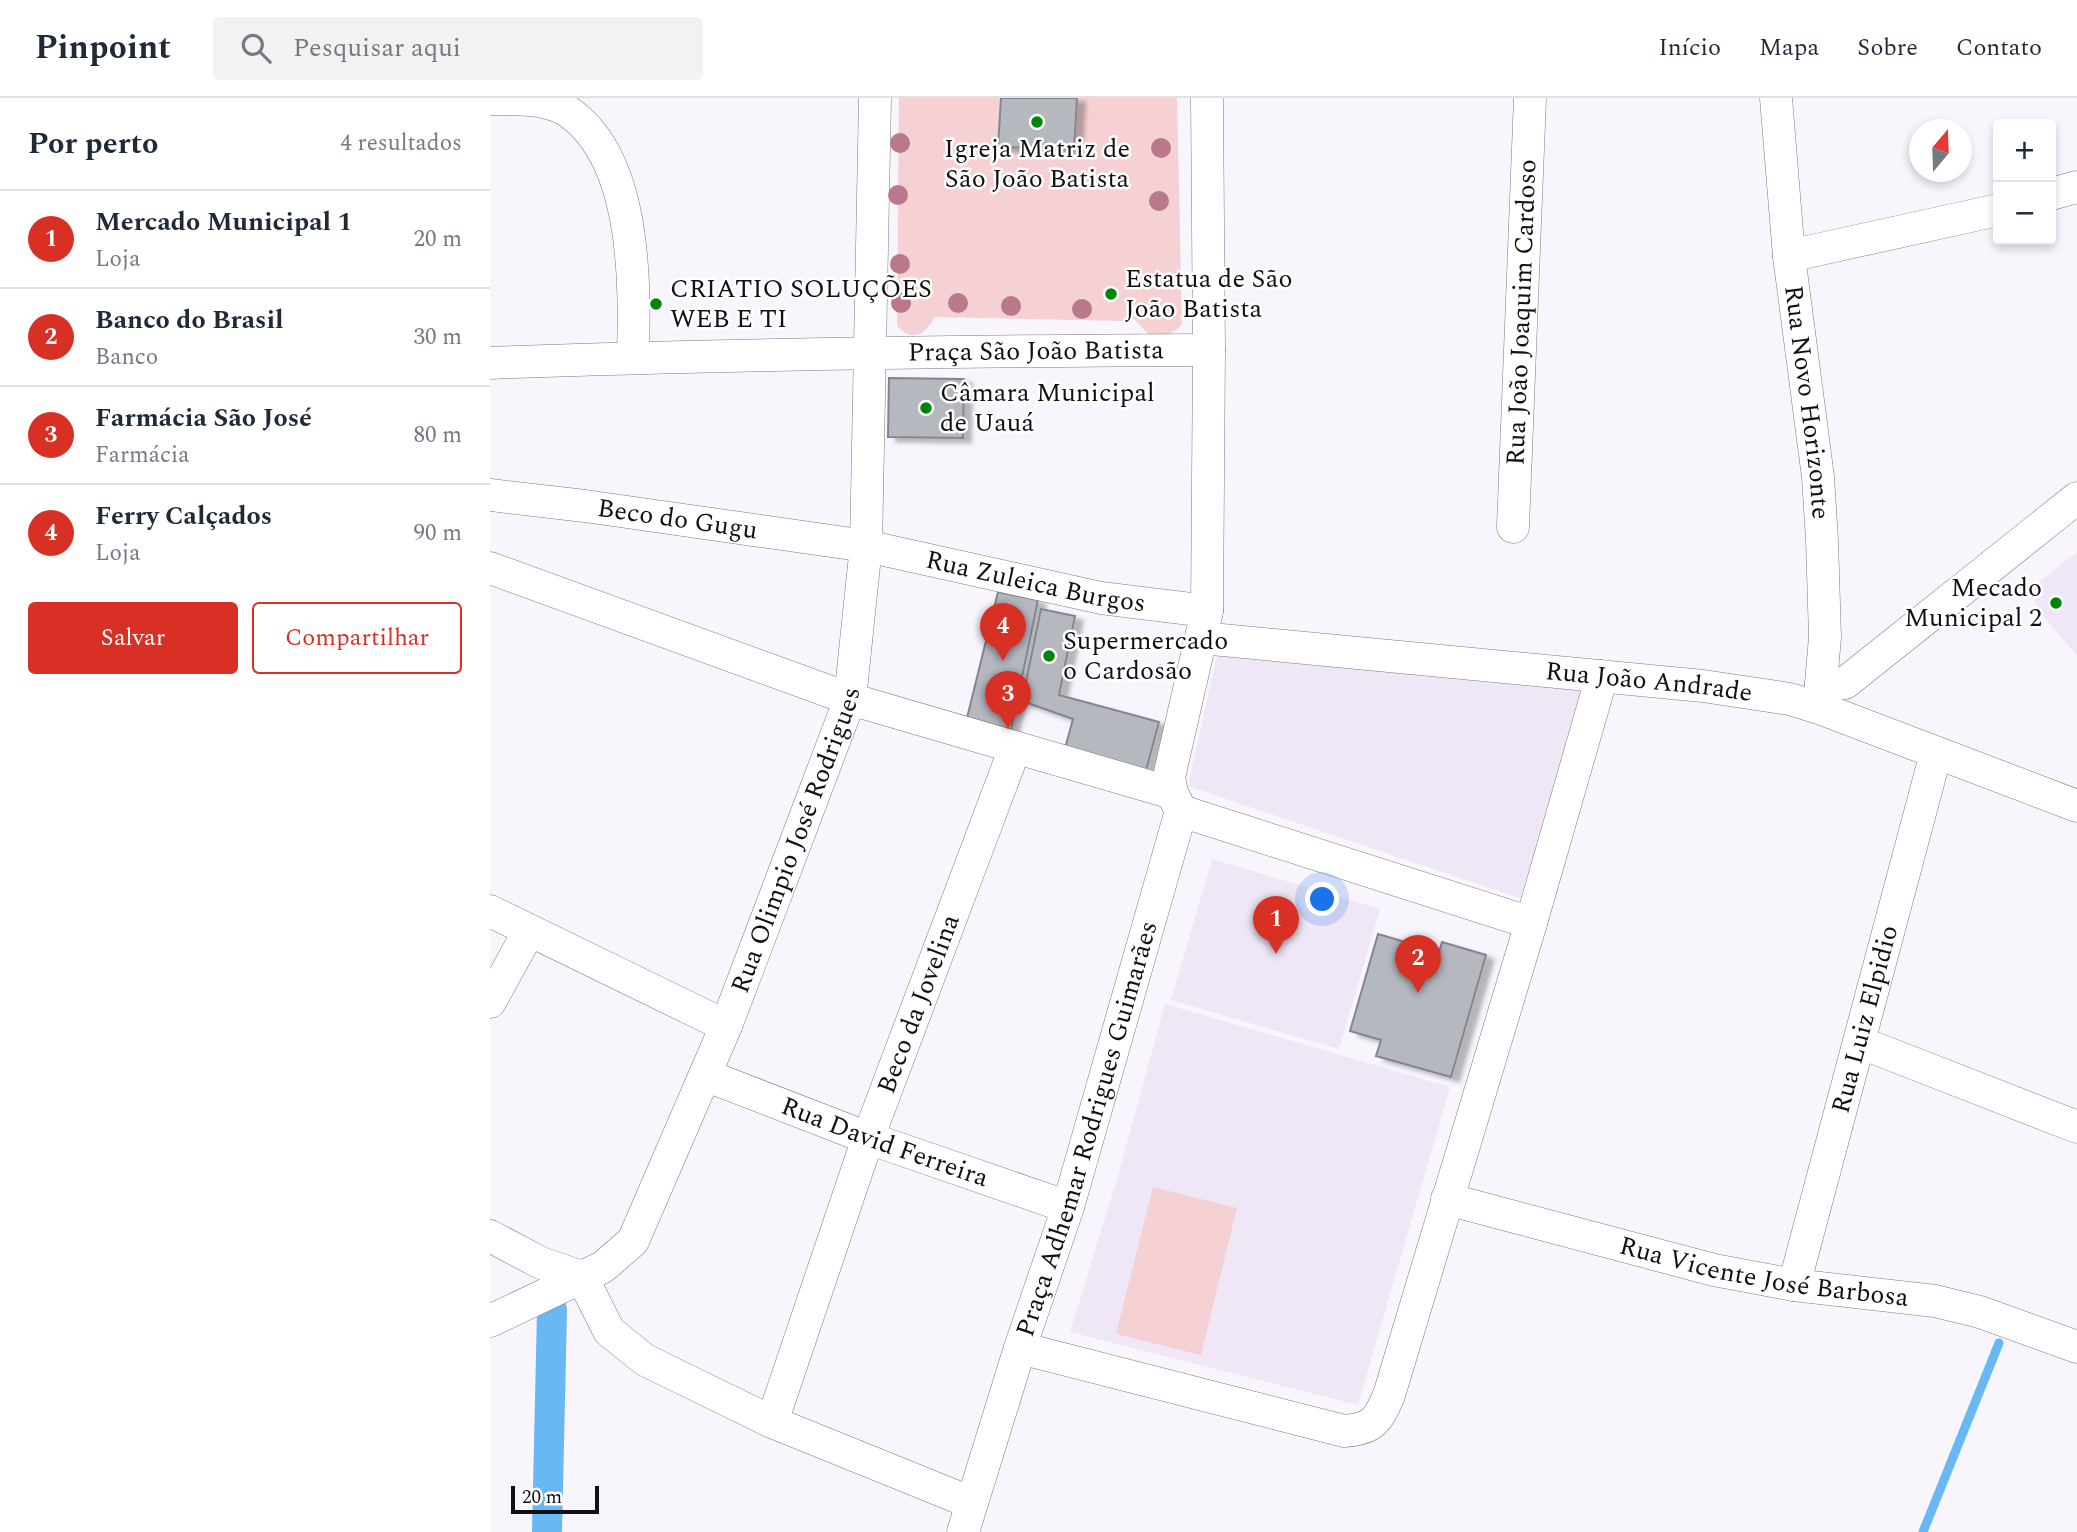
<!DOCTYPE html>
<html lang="pt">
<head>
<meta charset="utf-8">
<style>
	body { margin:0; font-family:Spectral,serif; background:#f2f2f3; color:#1f2937 }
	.controls { position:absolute; right:21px; top:21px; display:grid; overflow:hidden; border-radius:7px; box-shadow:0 4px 10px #0003 }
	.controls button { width:63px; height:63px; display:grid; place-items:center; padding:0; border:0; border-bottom:2px solid #e0e1e3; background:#fff; color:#1f2937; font:35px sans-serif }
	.compass { position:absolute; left:1419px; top:21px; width:63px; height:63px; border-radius:50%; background:#fff; box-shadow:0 4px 10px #0003; rotate:19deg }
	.scale { position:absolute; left:21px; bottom:18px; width:88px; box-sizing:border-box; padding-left:7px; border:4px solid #111013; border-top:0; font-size:19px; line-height:24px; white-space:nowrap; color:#111013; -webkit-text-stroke:5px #fff; paint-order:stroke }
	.you { position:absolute; left:833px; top:802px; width:24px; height:24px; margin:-18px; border:5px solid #fff; border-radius:50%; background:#1a73e8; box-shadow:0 0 0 10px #1a73e833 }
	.badge { display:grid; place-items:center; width:46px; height:46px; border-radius:50%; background:#d93025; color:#fff; font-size:23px; font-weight:700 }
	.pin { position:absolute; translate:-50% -58px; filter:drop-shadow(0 2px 4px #0008) }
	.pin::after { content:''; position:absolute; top:37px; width:24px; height:21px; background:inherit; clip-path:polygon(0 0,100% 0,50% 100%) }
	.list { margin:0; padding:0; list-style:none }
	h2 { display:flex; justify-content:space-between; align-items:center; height:91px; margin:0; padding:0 28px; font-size:30px }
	h2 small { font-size:23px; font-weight:400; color:#747a83 }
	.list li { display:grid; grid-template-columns:46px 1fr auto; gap:21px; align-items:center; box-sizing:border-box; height:98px; padding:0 28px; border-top:2px solid #e0e1e3 }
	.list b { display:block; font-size:26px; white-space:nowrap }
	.list p { margin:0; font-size:23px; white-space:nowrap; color:#747a83 }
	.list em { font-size:23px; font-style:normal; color:#747a83 }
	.actions { display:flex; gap:14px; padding:21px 28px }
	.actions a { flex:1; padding:16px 0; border:2px solid #d93025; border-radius:7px; text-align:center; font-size:24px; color:#d93025 }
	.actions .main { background:#d93025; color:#fff }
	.icon { flex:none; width:38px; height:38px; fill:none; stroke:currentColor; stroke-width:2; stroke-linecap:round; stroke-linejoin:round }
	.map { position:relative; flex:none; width:1587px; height:1434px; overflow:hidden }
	header { display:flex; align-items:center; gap:42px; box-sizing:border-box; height:98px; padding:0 35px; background:#fff; border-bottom:2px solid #e0e1e3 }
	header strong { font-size:33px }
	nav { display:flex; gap:38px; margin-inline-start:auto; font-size:24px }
	.search { width:490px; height:63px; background:#f2f2f3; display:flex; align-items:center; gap:18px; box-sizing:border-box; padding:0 24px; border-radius:7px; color:#747a83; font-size:26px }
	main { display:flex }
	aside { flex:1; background:#fff }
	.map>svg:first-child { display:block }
	.built { fill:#efe7f6 }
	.green { fill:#f5d1d3 }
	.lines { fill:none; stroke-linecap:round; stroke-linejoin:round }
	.stream { stroke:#69b8f3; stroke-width:9 }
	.canal { stroke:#69b8f3; stroke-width:30 }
	.building { fill:#b6b8c0; stroke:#84868e; stroke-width:2; filter:url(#shadow) }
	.minor-casing { stroke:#7c7980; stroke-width:33 }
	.minor { stroke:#fff; stroke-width:32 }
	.tree { fill:#b8798b }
	.poi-dot { fill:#008509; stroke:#fff; stroke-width:2.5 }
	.labels { text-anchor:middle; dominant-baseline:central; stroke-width:5; stroke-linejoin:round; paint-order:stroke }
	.poi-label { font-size:26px; fill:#111013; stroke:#fff; text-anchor:start }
	.street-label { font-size:26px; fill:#111013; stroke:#fff }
</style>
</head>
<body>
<header>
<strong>Pinpoint</strong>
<div class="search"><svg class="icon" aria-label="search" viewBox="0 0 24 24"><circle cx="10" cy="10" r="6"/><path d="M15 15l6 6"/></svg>Pesquisar aqui</div>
<nav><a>Início</a><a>Mapa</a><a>Sobre</a><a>Contato</a></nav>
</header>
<main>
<aside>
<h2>Por perto<small>4 resultados</small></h2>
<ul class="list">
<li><span class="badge">1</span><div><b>Mercado Municipal 1</b><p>Loja</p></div><em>20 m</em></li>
<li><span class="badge">2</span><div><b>Banco do Brasil</b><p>Banco</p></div><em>30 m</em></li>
<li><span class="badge">3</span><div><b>Farmácia São José</b><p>Farmácia</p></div><em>80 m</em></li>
<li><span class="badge">4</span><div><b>Ferry Calçados</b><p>Loja</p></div><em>90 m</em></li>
</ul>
<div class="actions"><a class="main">Salvar</a><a>Compartilhar</a></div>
</aside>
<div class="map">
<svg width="1587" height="1434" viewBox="0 0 1587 1434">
	<defs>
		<filter id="shadow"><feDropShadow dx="8" dy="4.5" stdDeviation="2" flood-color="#0004"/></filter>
	</defs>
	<rect width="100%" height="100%" fill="#f9f5fd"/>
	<!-- built -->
	<path class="built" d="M 1587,454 L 1587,558 L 1554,519 L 1538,492 Z
		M 728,553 L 1095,585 L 1041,804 L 698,688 Z
		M 722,761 L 890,811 L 849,951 L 681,902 Z
		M 675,906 L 960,989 L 868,1307 L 580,1234 L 627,1081 Z"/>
	<!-- green -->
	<path class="green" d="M 409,0 L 687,0 L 692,226 C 682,238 675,238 660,238 L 644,221 L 633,223 L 445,219 C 435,236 423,245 407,228 Z
		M 663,1089 L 747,1110 L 711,1257 L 626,1236 Z"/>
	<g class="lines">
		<!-- stream -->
		<path class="stream" d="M 1433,1434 L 1509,1245"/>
		<!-- canal -->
		<path class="canal" d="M 57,1434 L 62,1212"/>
	</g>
	<!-- building -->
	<path class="building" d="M 511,0 L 587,0 L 584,51 L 508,49 Z
		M 399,280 L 474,281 L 473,340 L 398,339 Z
		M 508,494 L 548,502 L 520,637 L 476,624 Z
		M 551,511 L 585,518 L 569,597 L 669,624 L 655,676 L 574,654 L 583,621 L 532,603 Z
		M 888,836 L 949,854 L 952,844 L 996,857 L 961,979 L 886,958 L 891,942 L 860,933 Z"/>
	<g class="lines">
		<!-- minor casing -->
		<g class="minor-casing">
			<g id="minor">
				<path id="s1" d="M 1286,0 L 1299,158 L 1328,379 L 1332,442 L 1335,539 L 1331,586 L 1332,611"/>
				<path d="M 0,1 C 23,1 53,0 74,11 C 147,56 145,184 143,259"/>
				<path d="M 1561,96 L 1587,89"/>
				<path d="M 1299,158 L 1508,112"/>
				<path id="s2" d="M 0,265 C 239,256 479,253 719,252"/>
				<path id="s3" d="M 0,397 L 95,408 L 376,448 L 611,500 L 717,513"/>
				<path id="s4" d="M 1023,429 L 1040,0"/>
				<path d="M 0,470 L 360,601 L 682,695"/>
				<path id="s5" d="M 711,540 L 1213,588 L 1300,601 L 1332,611 L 1587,708"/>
				<path d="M 1331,586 L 1355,585 L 1587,400"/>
				<path d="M 691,713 L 682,695 L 679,679 L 717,513 L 719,252 L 717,0"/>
				<path d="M 691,713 L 1041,825"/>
				<path d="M 0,813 L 236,928"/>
				<path d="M 0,904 L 39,833"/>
				<path d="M 1369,944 L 1587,1029"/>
				<path id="s6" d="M 215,977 L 378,1040 L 578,1109"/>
				<path id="s7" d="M 957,1101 L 1224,1172 L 1304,1187 L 1445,1203 L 1490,1214 L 1587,1249"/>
				<path d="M 0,1138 L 51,1165 L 92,1179"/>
				<path d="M 92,1179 L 119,1233 L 155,1262 L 282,1324 L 482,1405"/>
				<path id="s8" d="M 1304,1187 L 1446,655"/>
				<path id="s9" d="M 0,1223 L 113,1169 L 143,1143 L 236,928 L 360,601 L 376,448 L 385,0"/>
				<path d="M 530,1250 L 854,1333 C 883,1331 888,1323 899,1297 L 1041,825 L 1112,578"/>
				<path id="s10" d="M 282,1324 L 378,1040 L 525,650"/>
				<path id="s11" d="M 473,1434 L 530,1250 L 578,1109 L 691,713"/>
			</g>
		</g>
		<!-- minor -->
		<use href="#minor" class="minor"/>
	</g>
	<!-- trees -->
	<g class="tree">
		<circle cx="410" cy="45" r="10"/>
		<circle cx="671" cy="50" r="10"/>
		<circle cx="408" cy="97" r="10"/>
		<circle cx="669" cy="103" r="10"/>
		<circle cx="410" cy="166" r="10"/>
		<circle cx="411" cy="205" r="10"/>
		<circle cx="468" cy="205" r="10"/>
		<circle cx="521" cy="208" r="10"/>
		<circle cx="592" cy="211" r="10"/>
	</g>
	<!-- markers -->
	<g class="poi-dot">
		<circle cx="547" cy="24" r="7"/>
		<circle cx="621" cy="196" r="7"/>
		<circle cx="166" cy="206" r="7"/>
		<circle cx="436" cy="310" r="7"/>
		<circle cx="1566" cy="505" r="7"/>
		<circle cx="559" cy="558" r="7"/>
	</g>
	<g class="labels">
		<!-- poi labels -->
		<g class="poi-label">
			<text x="547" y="51" text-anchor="middle">Igreja Matriz de<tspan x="547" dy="30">São João Batista</tspan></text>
			<text x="635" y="181">Estatua de São<tspan x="635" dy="30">João Batista</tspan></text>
			<text x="180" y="191">CRIATIO SOLUÇÕES<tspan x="180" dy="30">WEB E TI</tspan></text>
			<text x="450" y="295">Câmara Municipal<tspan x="450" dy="30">de Uauá</tspan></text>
			<text x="1552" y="490" text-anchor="end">Mecado<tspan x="1552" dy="30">Municipal 2</tspan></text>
			<text x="573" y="543">Supermercado<tspan x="573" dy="30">o Cardosão</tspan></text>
		</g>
		<!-- street labels -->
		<g class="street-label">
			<text stroke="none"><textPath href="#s4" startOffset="215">Rua João Joaquim Cardoso</textPath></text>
			<text stroke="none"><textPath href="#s2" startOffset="546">Praça São João Batista</textPath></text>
			<text stroke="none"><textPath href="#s1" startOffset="306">Rua Novo Horizonte</textPath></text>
			<text stroke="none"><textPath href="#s3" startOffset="189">Beco do Gugu</textPath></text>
			<text stroke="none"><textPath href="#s3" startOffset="553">Rua Zuleica Burgos</textPath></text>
			<text stroke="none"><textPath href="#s5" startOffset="450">Rua João Andrade</textPath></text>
			<text stroke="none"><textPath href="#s9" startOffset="598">Rua Olimpio José Rodrigues</textPath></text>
			<text stroke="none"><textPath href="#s10" startOffset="443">Beco da Jovelina</textPath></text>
			<text stroke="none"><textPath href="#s8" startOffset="275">Rua Luiz Elpidio</textPath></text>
			<text stroke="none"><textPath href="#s11" startOffset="422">Praça Adhemar Rodrigues Guimarães</textPath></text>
			<text stroke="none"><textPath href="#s6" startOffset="192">Rua David Ferreira</textPath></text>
			<text stroke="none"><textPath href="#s7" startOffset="326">Rua Vicente José Barbosa</textPath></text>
		</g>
	</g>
</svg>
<div class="controls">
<button>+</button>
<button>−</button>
</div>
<svg class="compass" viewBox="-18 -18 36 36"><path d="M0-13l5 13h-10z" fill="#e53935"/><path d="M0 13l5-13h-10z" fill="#747a83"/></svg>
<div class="scale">20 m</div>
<div class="you"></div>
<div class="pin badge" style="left:786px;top:856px">1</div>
<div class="pin badge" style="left:928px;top:895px">2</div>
<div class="pin badge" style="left:518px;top:631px">3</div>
<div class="pin badge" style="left:513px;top:563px">4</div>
</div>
</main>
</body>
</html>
